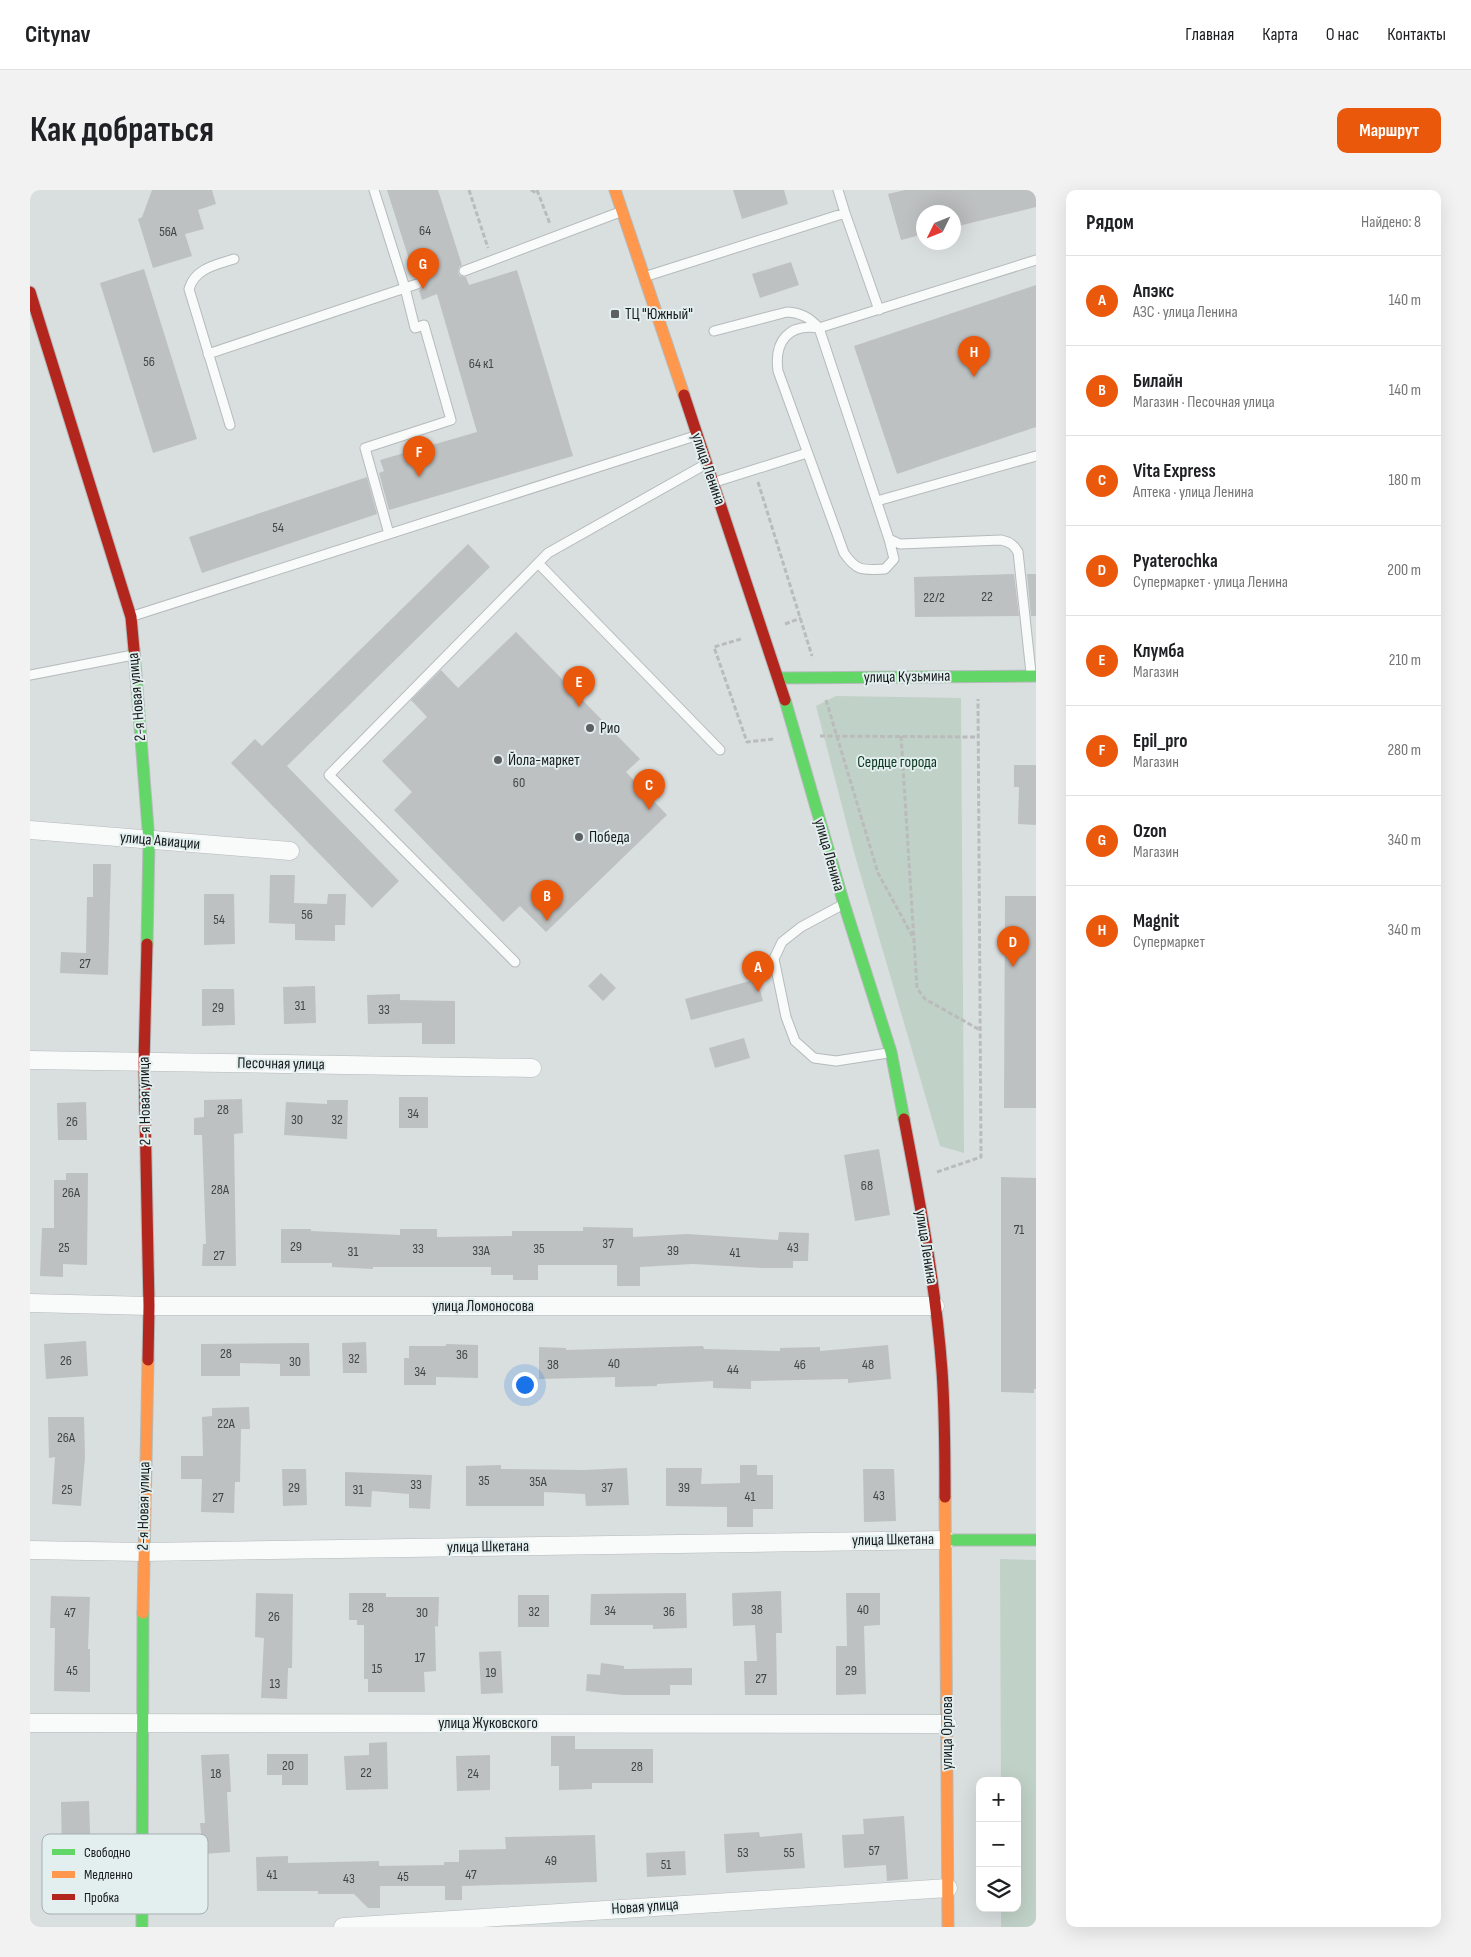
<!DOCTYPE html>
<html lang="ru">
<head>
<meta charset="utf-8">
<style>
	body { margin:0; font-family:"Sofia Sans Condensed",sans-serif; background:#f2f2f2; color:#202124 }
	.controls { position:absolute; right:15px; bottom:15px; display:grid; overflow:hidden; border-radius:10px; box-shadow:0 5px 20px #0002 }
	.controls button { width:45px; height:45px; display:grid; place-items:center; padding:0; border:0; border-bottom:1px solid #e0e0e0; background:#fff; color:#202124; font:25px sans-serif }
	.compass { position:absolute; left:886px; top:15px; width:45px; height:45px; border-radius:50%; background:#fff; box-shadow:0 5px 20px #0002; rotate:227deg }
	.you { position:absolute; left:494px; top:1194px; width:18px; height:18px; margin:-12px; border:4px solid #fff; border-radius:50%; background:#1a73e8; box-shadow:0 0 0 8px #1a73e833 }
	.badge { display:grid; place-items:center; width:32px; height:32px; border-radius:50%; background:#ea580c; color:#fff; font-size:16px; font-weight:700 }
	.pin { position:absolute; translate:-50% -41px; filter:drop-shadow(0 1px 2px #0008) }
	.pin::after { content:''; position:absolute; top:26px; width:18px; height:15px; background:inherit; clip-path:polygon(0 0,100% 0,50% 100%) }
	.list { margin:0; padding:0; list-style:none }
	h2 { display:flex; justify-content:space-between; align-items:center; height:65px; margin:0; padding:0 20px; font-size:21px }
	h2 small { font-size:16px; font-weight:400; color:#757577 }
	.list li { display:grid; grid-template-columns:32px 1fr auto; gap:15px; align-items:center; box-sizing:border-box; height:90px; padding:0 20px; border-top:1px solid #e0e0e0 }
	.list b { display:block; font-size:19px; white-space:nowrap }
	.list p { margin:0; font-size:16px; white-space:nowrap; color:#757577 }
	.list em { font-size:16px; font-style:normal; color:#757577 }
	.icon { flex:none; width:28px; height:28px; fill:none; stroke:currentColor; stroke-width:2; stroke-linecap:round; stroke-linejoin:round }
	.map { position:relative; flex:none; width:1006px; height:1737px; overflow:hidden; border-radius:10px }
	header { display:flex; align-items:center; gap:30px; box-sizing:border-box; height:70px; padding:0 25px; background:#fff; border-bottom:1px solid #e0e0e0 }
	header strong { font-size:24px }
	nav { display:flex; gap:28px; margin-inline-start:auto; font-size:18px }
	.intro { display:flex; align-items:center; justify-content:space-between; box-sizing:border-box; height:120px; padding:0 30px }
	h1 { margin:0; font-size:35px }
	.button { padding:12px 22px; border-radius:10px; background:#ea580c; color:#fff; font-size:18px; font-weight:700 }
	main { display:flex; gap:30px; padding:0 30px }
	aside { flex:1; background:#fff; border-radius:10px; box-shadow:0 5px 20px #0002 }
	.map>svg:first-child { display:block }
	.green { fill:#c0d1c7 }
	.building { fill:#bec1c2 }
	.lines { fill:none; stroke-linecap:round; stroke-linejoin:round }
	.lane-casing { stroke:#b5baba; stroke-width:11 }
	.street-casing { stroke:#b5baba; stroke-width:19 }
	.fast-casing { stroke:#b5baba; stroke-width:13 }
	.slow-casing { stroke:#b5baba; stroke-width:13 }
	.jam-casing { stroke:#b5baba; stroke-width:13 }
	.path { stroke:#babcbc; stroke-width:3; stroke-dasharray:5 2.5; stroke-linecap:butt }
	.lane { stroke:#f9fafa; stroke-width:9 }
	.street { stroke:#f9fafa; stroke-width:18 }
	.fast { stroke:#63d668; stroke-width:11 }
	.slow { stroke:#ff974d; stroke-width:11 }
	.jam { stroke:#b3261e; stroke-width:11 }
	.poi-dot { fill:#5c6060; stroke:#e3eeee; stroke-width:2 }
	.labels { text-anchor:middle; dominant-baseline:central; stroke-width:4; stroke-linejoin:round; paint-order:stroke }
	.number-label { font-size:14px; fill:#424546 }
	.poi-label { font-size:16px; fill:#181c1c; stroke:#e3eeee; text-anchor:start }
	.street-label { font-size:16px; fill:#181c1c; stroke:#e3eeee }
	.park-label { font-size:16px; fill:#0b3921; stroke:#e3eeee }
	.key { fill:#e3eeee; stroke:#a6afaf; stroke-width:1 }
	.key-label { font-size:14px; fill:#181c1c }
</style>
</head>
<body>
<header>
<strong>Citynav</strong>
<nav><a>Главная</a><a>Карта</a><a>О нас</a><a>Контакты</a></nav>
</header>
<div class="intro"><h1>Как добраться</h1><a class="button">Маршрут</a></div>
<main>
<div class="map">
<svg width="1006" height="1737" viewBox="0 0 1006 1737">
	<rect width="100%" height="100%" fill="#d9dede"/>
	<!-- green -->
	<path class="green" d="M 806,506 L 931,508 L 934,963 L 910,956 L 824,662 L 786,516 Z
		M 970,1369 L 1006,1370 L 1006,1737 L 971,1737 L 971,1718 L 987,1718 L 987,1591 L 971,1591 Z"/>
	<!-- building -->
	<path class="building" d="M 122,0 L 182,0 L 186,14 L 168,20 L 174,39 L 155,44 L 162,66 L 123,78 L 108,29 L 112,27 Z
		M 357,0 L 408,0 L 432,75 L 429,77 L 428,83 L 430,86 L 436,87 L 439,95 L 487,80 L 543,266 L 359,320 L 349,283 L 354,281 L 350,270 L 447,242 L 407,104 L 392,110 L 389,100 L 392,98 L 393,92 L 391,89 L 385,88 Z
		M 703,0 L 754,0 L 758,14 L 712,29 Z
		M 875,0 L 1006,0 L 1006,17 L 924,37 L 924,22 L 894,22 L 894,44 L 871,50 L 858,4 Z
		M 761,72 L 769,95 L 730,108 L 722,84 Z
		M 114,79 L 167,249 L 123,263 L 70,93 Z
		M 1006,95 L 1006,237 L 867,284 L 824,156 Z
		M 337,287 L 347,324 L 172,383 L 159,347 Z
		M 438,354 L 460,377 L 257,576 L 369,691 L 342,718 L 201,573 L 225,549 L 232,556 Z
		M 984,384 L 989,426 L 885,427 L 884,387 Z
		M 997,384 L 1006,384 L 1006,426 L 1001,426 Z
		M 486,442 L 610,569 L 596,582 L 637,625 L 516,742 L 490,716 L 473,732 L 364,620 L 382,602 L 352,571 L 397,527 L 381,510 L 411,480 L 428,498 Z
		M 984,575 L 1006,575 L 1006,635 L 988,634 L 989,597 L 984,597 Z
		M 63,674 L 81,674 L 78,785 L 30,783 L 31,762 L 56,763 L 57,707 L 63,707 Z
		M 240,685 L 265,685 L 264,713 L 297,714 L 298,704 L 316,704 L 315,735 L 305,735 L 305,751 L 265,750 L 265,734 L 239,733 Z
		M 174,704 L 204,704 L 205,754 L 174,755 Z
		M 975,706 L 1006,706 L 1006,918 L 974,918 Z
		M 571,783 L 586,798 L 573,811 L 558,796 Z
		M 727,789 L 733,811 L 661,830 L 655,809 Z
		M 285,796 L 286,833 L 254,834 L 253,797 Z
		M 172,799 L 204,799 L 205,835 L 172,836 Z
		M 370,804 L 370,810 L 425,811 L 425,854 L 392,854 L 392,833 L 338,834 L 337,805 Z
		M 714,848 L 720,868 L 685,878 L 679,858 Z
		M 369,907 L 398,907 L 398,938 L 369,938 Z
		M 212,909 L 213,943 L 204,944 L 206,1076 L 172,1076 L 173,1054 L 176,1054 L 172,945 L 164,945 L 164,928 L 174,927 L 174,910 Z
		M 297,910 L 318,910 L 317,949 L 254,945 L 256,912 L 297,914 Z
		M 56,912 L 57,950 L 28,950 L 27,913 Z
		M 849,959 L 860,1025 L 825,1031 L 814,965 Z
		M 36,983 L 58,983 L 57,1075 L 33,1074 L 33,1087 L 10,1086 L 12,1038 L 24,1038 L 24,990 L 36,990 Z
		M 971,987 L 1006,988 L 1006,1199 L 1004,1199 L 1004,1203 L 971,1202 Z
		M 553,1037 L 603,1038 L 603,1047 L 657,1044 L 748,1050 L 749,1042 L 779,1043 L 778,1071 L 763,1071 L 763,1078 L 732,1078 L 663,1074 L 610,1077 L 610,1096 L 587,1096 L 587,1075 L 508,1075 L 508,1090 L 483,1090 L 483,1085 L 461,1085 L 461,1077 L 343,1077 L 343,1079 L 302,1077 L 302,1073 L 251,1073 L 251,1039 L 281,1039 L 281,1041 L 370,1045 L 370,1039 L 407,1039 L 407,1047 L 482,1046 L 482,1041 L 553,1041 Z
		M 56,1151 L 58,1186 L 16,1189 L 14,1154 Z
		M 336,1152 L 337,1183 L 313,1183 L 312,1153 Z
		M 279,1153 L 280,1186 L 250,1186 L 250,1174 L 210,1173 L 210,1186 L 171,1186 L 171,1154 Z
		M 416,1154 L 448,1155 L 448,1188 L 406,1187 L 406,1195 L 374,1195 L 374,1168 L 379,1168 L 379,1156 L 416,1156 Z
		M 858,1155 L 861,1189 L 818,1193 L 818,1189 L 721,1191 L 721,1199 L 683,1198 L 683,1191 L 627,1194 L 627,1196 L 585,1197 L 585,1187 L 509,1189 L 509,1157 L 536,1158 L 536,1160 L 673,1156 L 674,1159 L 750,1161 L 750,1158 L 790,1157 L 790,1161 Z
		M 219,1217 L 220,1239 L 211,1239 L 210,1292 L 205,1292 L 204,1323 L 171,1322 L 172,1289 L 151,1289 L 151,1266 L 173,1266 L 172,1227 L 182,1226 L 182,1218 Z
		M 18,1227 L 54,1227 L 55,1267 L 51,1316 L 22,1314 L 25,1267 L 19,1268 Z
		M 471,1275 L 471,1279 L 554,1280 L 597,1278 L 599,1315 L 556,1316 L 555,1304 L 514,1302 L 514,1316 L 436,1316 L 436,1276 Z
		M 710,1275 L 727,1275 L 727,1285 L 743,1285 L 743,1319 L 723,1319 L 723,1337 L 697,1337 L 697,1317 L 636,1316 L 636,1278 L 672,1278 L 671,1294 L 710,1293 Z
		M 252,1279 L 276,1279 L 277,1315 L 253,1316 Z
		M 833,1279 L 864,1279 L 866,1331 L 834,1332 Z
		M 315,1282 L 402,1285 L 400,1319 L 379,1318 L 379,1304 L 342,1301 L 341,1317 L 315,1316 Z
		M 751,1401 L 752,1443 L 746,1443 L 747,1505 L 715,1505 L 714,1471 L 727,1471 L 725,1435 L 703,1436 L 702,1403 Z
		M 226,1403 L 263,1404 L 262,1478 L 258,1478 L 257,1509 L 231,1508 L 234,1448 L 225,1447 Z
		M 319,1403 L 356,1403 L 356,1407 L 409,1407 L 408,1437 L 405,1436 L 406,1481 L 394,1482 L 395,1502 L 338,1502 L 338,1489 L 334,1489 L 334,1435 L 327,1435 L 327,1430 L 319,1430 Z
		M 656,1403 L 657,1438 L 623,1439 L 623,1435 L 560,1435 L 561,1404 Z
		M 816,1403 L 850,1403 L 850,1435 L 834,1436 L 836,1504 L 806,1505 L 806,1456 L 817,1456 Z
		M 488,1405 L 519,1405 L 519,1437 L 488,1437 Z
		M 21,1406 L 60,1407 L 58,1459 L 60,1459 L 60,1502 L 24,1501 L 25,1438 L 20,1438 Z
		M 471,1461 L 473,1503 L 451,1504 L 449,1462 Z
		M 571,1473 L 594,1476 L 594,1479 L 662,1478 L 662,1495 L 640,1495 L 640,1505 L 593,1505 L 556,1501 L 557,1484 L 570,1485 Z
		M 521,1546 L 545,1546 L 545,1559 L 623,1559 L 623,1593 L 562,1593 L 562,1599 L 529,1600 L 529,1576 L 521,1576 Z
		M 357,1552 L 358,1599 L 316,1600 L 314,1566 L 339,1565 L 339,1553 Z
		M 199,1564 L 201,1602 L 197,1602 L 200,1662 L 173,1664 L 170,1633 L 175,1633 L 171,1565 Z
		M 237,1564 L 278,1564 L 278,1595 L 252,1595 L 252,1585 L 237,1585 Z
		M 460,1565 L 460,1600 L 427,1601 L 426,1566 Z
		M 59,1611 L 61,1673 L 64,1673 L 64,1717 L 36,1716 L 36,1669 L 32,1669 L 31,1612 Z
		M 874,1626 L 878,1689 L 857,1691 L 856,1675 L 814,1678 L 812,1645 L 834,1644 L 833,1629 Z
		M 729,1642 L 730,1647 L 772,1643 L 775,1678 L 696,1683 L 694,1644 Z
		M 565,1645 L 567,1692 L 432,1696 L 432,1710 L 415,1710 L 415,1696 L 350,1696 L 350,1718 L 338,1718 L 324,1704 L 288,1704 L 288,1701 L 227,1701 L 226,1667 L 258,1666 L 258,1673 L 349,1671 L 349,1676 L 414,1675 L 414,1672 L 429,1672 L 429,1660 L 476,1659 L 475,1647 Z
		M 655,1661 L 656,1685 L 617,1687 L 616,1663 Z"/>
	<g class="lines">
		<!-- lane casing -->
		<g class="lane-casing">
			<path id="lane" d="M 344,0 L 375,98 L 387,94
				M 815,23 L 849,120
				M 434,81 L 590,22
				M 617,86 L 815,23 L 808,0
				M 684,141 L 757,122 C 771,123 779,127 789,138 L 859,349 L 870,354 L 971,350 C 980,352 984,355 988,362 L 1001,483
				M 178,164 L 375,98 L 385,138 L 394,135 L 421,230 L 335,258 L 359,344
				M 200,235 L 159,99 C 165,78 186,75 204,69
				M 685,292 L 777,263
				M 847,311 L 1006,266
				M 859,349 L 864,369 L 855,379 C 833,380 827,382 814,363 L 748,181 C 744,152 758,133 789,138 L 1006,70
				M 508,373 L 690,560
				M 103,426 L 665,246
				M 0,485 L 103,465
				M 812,715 L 771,737 L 752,752 L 744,769 L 756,827 L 765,851 L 784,868 L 806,871 L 858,863
				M 485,772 L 299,585 L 518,363 L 676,274"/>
		</g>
		<!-- street casing -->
		<g class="street-casing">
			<path id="street" d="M 0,640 L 260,661
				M 0,870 L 502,878
				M 0,1113 L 119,1116 L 905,1116
				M 0,1360 L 113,1362 L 916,1350
				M 0,1533 L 917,1534
				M 313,1737 L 918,1698"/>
		</g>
		<!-- fast casing -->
		<g class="fast-casing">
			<path id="fast" d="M 104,460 L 119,651 L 117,754
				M 749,488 L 1006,486
				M 755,510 L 814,714 L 861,862 L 874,929
				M 916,1350 L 1006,1350
				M 112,1737 L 113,1423"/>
		</g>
		<!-- slow casing -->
		<g class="slow-casing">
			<path id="slow" d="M 585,0 L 654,205
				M 915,1307 L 918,1737
				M 113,1423 L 118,1170"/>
		</g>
		<!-- jam casing -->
		<g class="jam-casing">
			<path id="jam" d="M 0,102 L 101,427 L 104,460
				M 654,205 L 755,510
				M 117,754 L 114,872 L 119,1116 L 118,1170
				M 874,929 C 890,1012 906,1097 912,1181 C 915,1223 915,1265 915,1307"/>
		</g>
		<!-- path -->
		<path class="path" d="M 439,0 L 458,58
			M 501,0 L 508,4
			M 507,0 L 520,34
			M 728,292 L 782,466
			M 755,434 L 771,428
			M 711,449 L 684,457 L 717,552 L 744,549
			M 796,510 L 848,683 L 884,749
			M 790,546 L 948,547
			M 871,546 L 887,798 L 895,809 L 950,840
			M 907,982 L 951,967 L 948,509"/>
		<!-- lane -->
		<use href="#lane" class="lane"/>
		<!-- street -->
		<use href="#street" class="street"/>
		<!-- fast -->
		<use href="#fast" class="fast"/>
		<!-- slow -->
		<use href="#slow" class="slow"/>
		<!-- jam -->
		<use href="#jam" class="jam"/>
	</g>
	<!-- markers -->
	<g class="poi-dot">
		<rect x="580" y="119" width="10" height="10" rx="2.5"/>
		<circle cx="560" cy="538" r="5"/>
		<circle cx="468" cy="570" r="5"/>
		<circle cx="549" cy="647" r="5"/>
	</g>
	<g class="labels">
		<!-- number labels -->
		<g class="number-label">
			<text x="395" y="40">64</text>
			<text x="138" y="41">56А</text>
			<text x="119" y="171">56</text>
			<text x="451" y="173">64 к1</text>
			<text x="248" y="337">54</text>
			<text x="957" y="406">22</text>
			<text x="904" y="407">22/2</text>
			<text x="489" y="592">60</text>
			<text x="277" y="724">56</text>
			<text x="189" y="729">54</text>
			<text x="55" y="773">27</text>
			<text x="270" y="815">31</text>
			<text x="188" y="817">29</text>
			<text x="354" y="819">33</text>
			<text x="193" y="919">28</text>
			<text x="383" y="923">34</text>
			<text x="267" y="929">30</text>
			<text x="307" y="929">32</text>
			<text x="42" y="931">26</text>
			<text x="837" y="995">68</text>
			<text x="190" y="999">28А</text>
			<text x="41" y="1002">26А</text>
			<text x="989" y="1039">71</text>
			<text x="578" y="1053">37</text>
			<text x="266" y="1056">29</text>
			<text x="34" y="1057">25</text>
			<text x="763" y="1057">43</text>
			<text x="388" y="1058">33</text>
			<text x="509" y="1058">35</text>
			<text x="451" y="1060">33А</text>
			<text x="643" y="1060">39</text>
			<text x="323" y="1061">31</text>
			<text x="705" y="1062">41</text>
			<text x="189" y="1065">27</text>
			<text x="196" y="1163">28</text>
			<text x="432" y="1164">36</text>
			<text x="324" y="1168">32</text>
			<text x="36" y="1170">26</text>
			<text x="265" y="1171">30</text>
			<text x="584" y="1173">40</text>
			<text x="523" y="1174">38</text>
			<text x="770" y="1174">46</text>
			<text x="838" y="1174">48</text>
			<text x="703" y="1179">44</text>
			<text x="390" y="1181">34</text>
			<text x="196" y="1233">22А</text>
			<text x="36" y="1247">26А</text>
			<text x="454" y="1290">35</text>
			<text x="508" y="1291">35А</text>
			<text x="386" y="1294">33</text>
			<text x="264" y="1297">29</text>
			<text x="577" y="1297">37</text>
			<text x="654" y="1297">39</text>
			<text x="37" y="1299">25</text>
			<text x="328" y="1299">31</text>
			<text x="849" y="1305">43</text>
			<text x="720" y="1306">41</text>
			<text x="188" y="1307">27</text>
			<text x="338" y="1417">28</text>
			<text x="727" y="1419">38</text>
			<text x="833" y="1419">40</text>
			<text x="580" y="1420">34</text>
			<text x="504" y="1421">32</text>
			<text x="639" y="1421">36</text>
			<text x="40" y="1422">47</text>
			<text x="392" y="1422">30</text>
			<text x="244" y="1426">26</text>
			<text x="390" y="1467">17</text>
			<text x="347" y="1478">15</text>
			<text x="42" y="1480">45</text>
			<text x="821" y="1480">29</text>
			<text x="461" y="1482">19</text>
			<text x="731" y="1488">27</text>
			<text x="245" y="1493">13</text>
			<text x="258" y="1575">20</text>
			<text x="607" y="1576">28</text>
			<text x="336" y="1582">22</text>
			<text x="186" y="1583">18</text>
			<text x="443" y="1583">24</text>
			<text x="844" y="1660">57</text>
			<text x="713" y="1662">53</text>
			<text x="759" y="1662">55</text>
			<text x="521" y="1670">49</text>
			<text x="636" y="1674">51</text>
			<text x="242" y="1684">41</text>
			<text x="441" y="1684">47</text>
			<text x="373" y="1686">45</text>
			<text x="319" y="1688">43</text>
		</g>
		<!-- poi labels -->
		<g class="poi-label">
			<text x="595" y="124">ТЦ "Южный"</text>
			<text x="570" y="538">Рио</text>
			<text x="478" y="570">Йола-маркет</text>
			<text x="559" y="647">Победа</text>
		</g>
		<!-- street labels -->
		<g class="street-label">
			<text transform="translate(678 279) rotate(71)">улица Ленина</text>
			<text transform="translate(877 487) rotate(-1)">улица Кузьмина</text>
			<text transform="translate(107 507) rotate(-95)">2-я Новая улица</text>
			<text transform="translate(130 651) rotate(5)">улица Авиации</text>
			<text transform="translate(799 665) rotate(74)">улица Ленина</text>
			<text transform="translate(251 874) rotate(1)">Песочная улица</text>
			<text transform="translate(115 911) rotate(-91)">2-я Новая улица</text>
			<text transform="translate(896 1057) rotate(81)">улица Ленина</text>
			<text x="453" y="1116">улица Ломоносова</text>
			<text transform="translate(114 1316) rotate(-89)">2-я Новая улица</text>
			<text transform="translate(863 1350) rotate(-1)">улица Шкетана</text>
			<text transform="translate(458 1357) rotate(-1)">улица Шкетана</text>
			<text x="458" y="1533">улица Жуковского</text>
			<text transform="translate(917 1543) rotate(-90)">улица Орлова</text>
			<text transform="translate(615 1717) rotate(-4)">Новая улица</text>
		</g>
		<!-- park labels -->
		<g class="park-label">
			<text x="867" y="572">Сердце города</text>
		</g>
	</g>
	<!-- legend -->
	<rect x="12" y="1644" width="166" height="80" rx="8" class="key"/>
	<rect x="22" y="1659" width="23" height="6" fill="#63d668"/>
	<rect x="22" y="1681" width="23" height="7" fill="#ff974d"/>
	<rect x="22" y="1704" width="23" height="6" fill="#b3261e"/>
	<g class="key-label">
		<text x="54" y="1667">Свободно</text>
		<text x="54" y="1689">Медленно</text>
		<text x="54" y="1712">Пробка</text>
	</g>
</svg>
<div class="controls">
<button>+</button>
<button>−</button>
<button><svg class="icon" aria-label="layers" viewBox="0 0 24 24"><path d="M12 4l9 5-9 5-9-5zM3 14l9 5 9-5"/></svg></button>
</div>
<svg class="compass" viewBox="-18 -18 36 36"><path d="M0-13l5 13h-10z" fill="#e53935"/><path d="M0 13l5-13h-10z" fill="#757577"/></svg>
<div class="you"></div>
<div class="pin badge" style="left:728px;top:802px">A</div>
<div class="pin badge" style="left:517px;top:731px">B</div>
<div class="pin badge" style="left:619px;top:620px">C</div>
<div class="pin badge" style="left:983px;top:777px">D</div>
<div class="pin badge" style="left:549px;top:517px">E</div>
<div class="pin badge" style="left:389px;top:287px">F</div>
<div class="pin badge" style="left:393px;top:99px">G</div>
<div class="pin badge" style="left:944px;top:187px">H</div>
</div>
<aside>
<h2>Рядом<small>Найдено: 8</small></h2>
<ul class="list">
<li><span class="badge">A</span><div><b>Апэкс</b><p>АЗС · улица Ленина</p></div><em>140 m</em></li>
<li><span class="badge">B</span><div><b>Билайн</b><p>Магазин · Песочная улица</p></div><em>140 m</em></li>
<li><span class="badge">C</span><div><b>Vita Express</b><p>Аптека · улица Ленина</p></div><em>180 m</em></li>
<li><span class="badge">D</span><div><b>Pyaterochka</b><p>Супермаркет · улица Ленина</p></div><em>200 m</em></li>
<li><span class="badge">E</span><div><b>Клумба</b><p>Магазин</p></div><em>210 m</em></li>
<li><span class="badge">F</span><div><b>Epil_pro</b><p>Магазин</p></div><em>280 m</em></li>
<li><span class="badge">G</span><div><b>Ozon</b><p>Магазин</p></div><em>340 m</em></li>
<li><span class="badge">H</span><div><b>Magnit</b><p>Супермаркет</p></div><em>340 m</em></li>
</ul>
</aside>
</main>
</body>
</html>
